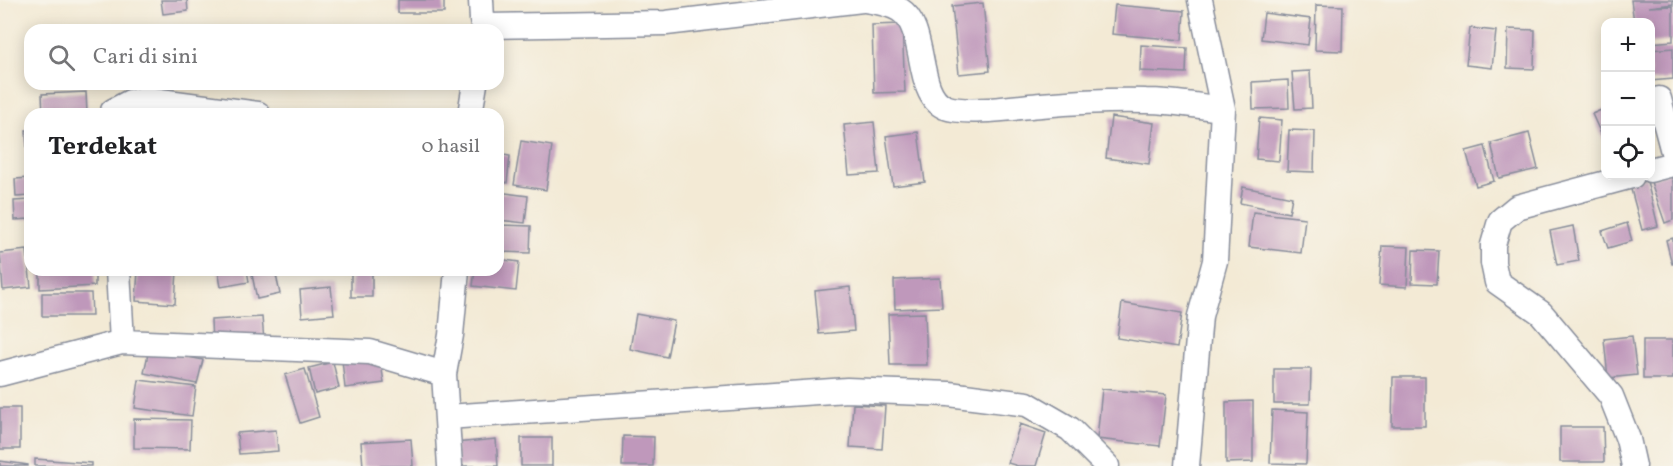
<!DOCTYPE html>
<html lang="id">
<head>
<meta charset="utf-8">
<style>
	body { margin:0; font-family:Vollkorn,serif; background:#f2f2f2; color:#202124 }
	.controls { position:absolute; right:18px; top:18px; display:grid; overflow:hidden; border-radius:12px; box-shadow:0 3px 15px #0003 }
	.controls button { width:54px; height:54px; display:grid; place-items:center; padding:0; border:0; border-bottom:2px solid #e0e0e0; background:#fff; color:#202124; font:30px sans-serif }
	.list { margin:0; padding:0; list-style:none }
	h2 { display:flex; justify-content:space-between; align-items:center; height:78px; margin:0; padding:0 24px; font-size:26px }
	h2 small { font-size:20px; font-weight:400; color:#757577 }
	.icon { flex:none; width:33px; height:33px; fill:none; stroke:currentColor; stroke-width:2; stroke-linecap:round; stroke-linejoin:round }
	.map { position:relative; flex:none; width:1673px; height:466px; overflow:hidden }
	.search { position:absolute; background:#fff; box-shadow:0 3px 15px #0003; left:24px; top:24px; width:480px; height:66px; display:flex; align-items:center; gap:15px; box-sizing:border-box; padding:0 21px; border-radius:18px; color:#757577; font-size:22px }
	.panel { position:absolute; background:#fff; box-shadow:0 3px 15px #0003; left:24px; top:108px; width:480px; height:168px; border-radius:18px }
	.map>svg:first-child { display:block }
	.building { fill:#bf98bb }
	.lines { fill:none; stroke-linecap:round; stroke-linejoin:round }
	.minor-casing { stroke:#878c9a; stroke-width:27 }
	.minor { stroke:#fff; stroke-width:24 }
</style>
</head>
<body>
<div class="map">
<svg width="1673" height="466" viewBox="0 0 1673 466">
	<rect width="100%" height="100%" fill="#f7f3e8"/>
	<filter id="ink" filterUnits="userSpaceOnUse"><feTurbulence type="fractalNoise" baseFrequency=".0167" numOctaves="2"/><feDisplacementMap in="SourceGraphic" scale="12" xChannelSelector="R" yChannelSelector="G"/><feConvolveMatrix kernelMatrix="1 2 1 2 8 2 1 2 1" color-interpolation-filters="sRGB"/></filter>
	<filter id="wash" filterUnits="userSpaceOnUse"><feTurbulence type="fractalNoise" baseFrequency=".008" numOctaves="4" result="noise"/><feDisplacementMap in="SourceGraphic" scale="24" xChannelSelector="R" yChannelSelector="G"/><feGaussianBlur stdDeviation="1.35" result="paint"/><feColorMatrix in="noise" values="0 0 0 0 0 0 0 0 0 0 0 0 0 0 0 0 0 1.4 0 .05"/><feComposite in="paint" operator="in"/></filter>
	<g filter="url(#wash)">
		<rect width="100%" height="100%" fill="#f3ead5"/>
		<g id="blocks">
			<!-- building -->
			<path class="building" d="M 161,0 L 187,0 L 188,11 L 163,14 Z
				M 398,0 L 444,0 L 444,13 L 398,13 Z
				M 1631,0 L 1673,0 L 1673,4 L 1649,7 L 1673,6 L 1673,41 L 1650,43 L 1650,22 L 1634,22 Z
				M 983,3 L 990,71 L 959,74 L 952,6 Z
				M 1115,5 L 1184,11 L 1182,40 L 1112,34 Z
				M 1316,5 L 1343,6 L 1342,51 L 1315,50 Z
				M 1264,13 L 1311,19 L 1308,45 L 1261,39 Z
				M 902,24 L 905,92 L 874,93 L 872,25 Z
				M 1470,28 L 1496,31 L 1492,68 L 1466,65 Z
				M 1508,29 L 1535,30 L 1534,69 L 1507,68 Z
				M 1141,45 L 1187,48 L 1186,73 L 1140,71 Z
				M 1673,48 L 1673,79 L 1650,81 L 1650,50 Z
				M 1310,71 L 1312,108 L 1295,109 L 1292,72 Z
				M 1288,80 L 1289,108 L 1253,109 L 1252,82 Z
				M 86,92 L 87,114 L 43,114 L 42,94 Z
				M 1606,108 L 1606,145 L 1592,114 Z
				M 1111,117 L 1154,123 L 1149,164 L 1106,158 Z
				M 1259,118 L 1282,120 L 1279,161 L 1256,159 Z
				M 874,122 L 879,173 L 849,175 L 844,125 Z
				M 26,130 L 30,130 L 30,168 L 28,168 Z
				M 1289,130 L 1315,131 L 1314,172 L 1287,171 Z
				M 918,132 L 925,182 L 893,186 L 886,136 Z
				M 1529,133 L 1538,169 L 1499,178 L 1491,143 Z
				M 521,141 L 552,146 L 546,190 L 514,185 Z
				M 1485,146 L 1494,181 L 1476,186 L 1466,151 Z
				M 498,154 L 510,156 L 507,183 L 498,182 Z
				M 1670,172 L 1673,182 L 1673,220 L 1665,223 L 1650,179 Z
				M 1646,177 L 1658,226 L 1642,230 L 1629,182 Z
				M 30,178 L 30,196 L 16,197 L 15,179 Z
				M 1243,187 L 1292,197 L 1289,213 L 1240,203 Z
				M 498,192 L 528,196 L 525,223 L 498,220 Z
				M 30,200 L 30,219 L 15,220 L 14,201 Z
				M 1253,212 L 1305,218 L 1301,253 L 1249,247 Z
				M 1627,223 L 1632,241 L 1608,248 L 1602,231 Z
				M 498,225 L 531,226 L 530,253 L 498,252 Z
				M 1573,226 L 1579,261 L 1557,265 L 1550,231 Z
				M 1673,238 L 1673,264 L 1672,264 L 1666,240 Z
				M 1382,246 L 1409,247 L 1407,287 L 1379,285 Z
				M 27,250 L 31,287 L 3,290 L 0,253 Z
				M 1413,250 L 1439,251 L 1437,284 L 1412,283 Z
				M 498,259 L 519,262 L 516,291 L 473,286 L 475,270 L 498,270 Z
				M 40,270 L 95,270 L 95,286 L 40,289 Z
				M 138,270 L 177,270 L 175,304 L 136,301 Z
				M 218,270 L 247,270 L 249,282 L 221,287 Z
				M 251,270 L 275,270 L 280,294 L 257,299 Z
				M 351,270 L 372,270 L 372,297 L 351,297 Z
				M 940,278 L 942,307 L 895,309 L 894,280 Z
				M 331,287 L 334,314 L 302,317 L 300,290 Z
				M 850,287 L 854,331 L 819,334 L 815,291 Z
				M 42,293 L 91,293 L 92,316 L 42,316 Z
				M 1122,303 L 1182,313 L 1177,348 L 1117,338 Z
				M 925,313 L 927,365 L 890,365 L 888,314 Z
				M 636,314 L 674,321 L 667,357 L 630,349 Z
				M 262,317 L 264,341 L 212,344 L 211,320 Z
				M 1632,336 L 1637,375 L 1608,378 L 1604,339 Z
				M 1643,340 L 1673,340 L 1673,379 L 1643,379 Z
				M 149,349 L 203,360 L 197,384 L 144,373 Z
				M 380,356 L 384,383 L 345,388 L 342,360 Z
				M 333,362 L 339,388 L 315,394 L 309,368 Z
				M 305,369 L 319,417 L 300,423 L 285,375 Z
				M 1274,369 L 1311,369 L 1310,404 L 1274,404 Z
				M 1393,377 L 1425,377 L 1425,426 L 1392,426 Z
				M 139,380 L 196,387 L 192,416 L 135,408 Z
				M 1102,389 L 1166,395 L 1160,446 L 1097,439 Z
				M 1253,401 L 1253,462 L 1226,463 L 1226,402 Z
				M 853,404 L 885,406 L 882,449 L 850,447 Z
				M 0,408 L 20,408 L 20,449 L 0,449 Z
				M 1272,410 L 1308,412 L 1306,464 L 1270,463 Z
				M 134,419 L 191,420 L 190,449 L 134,448 Z
				M 1020,424 L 1046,433 L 1036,466 L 1018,466 L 1008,463 Z
				M 1560,427 L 1603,427 L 1604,462 L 1560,462 Z
				M 276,430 L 278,451 L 239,454 L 237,433 Z
				M 623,436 L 654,437 L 653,466 L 622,466 Z
				M 521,438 L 552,438 L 552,466 L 521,466 Z
				M 411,439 L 413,466 L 363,466 L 361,442 Z
				M 496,439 L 498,466 L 457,466 L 455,443 Z
				M 35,459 L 91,463 L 91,466 L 35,466 Z
				M 0,461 L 28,465 L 28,466 L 0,466 Z"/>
		</g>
	</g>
	<g filter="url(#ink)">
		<use href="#blocks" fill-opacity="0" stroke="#878c9a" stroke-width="1.5"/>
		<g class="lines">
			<!-- minor casing -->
			<g class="minor-casing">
				<path id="minor" d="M 481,0 L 482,20 L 484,25 L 489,26 L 666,23 L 862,0
					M 865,0 C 877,2 890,3 900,10 C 928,27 914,94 945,107 C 966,115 1017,107 1041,105 C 1075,102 1111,100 1146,101 C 1172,101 1198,106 1223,109
					M 1659,99 L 1673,152
					M 113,114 L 113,111 L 130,102 L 145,99 L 258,114
					M 470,114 L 475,84
					M 1650,170 L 1673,164
					M 1632,176 L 1517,207 L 1500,221 L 1493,245 L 1493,263 L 1497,282 L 1541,313 L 1611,396 L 1628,439 L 1634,466
					M 118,270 L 122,342
					M 0,374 L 122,342 L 370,352 L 444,374 L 450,466
					M 444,374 L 451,335 L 457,270
					M 447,417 L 847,390 L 949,394 L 1027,404 L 1070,429 L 1107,466
					M 1187,466 L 1200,316 L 1215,261 L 1223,109 L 1200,0"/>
			</g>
			<!-- minor -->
			<use href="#minor" class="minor"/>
		</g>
	</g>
</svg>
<div class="controls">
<button>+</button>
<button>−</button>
<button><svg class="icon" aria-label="locate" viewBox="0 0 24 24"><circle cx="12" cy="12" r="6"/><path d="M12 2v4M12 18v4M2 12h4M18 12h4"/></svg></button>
</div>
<div class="search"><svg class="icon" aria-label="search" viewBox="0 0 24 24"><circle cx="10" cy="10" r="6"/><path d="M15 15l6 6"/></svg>Cari di sini</div>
<section class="panel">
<h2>Terdekat<small>0 hasil</small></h2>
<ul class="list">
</ul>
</section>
</div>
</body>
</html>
